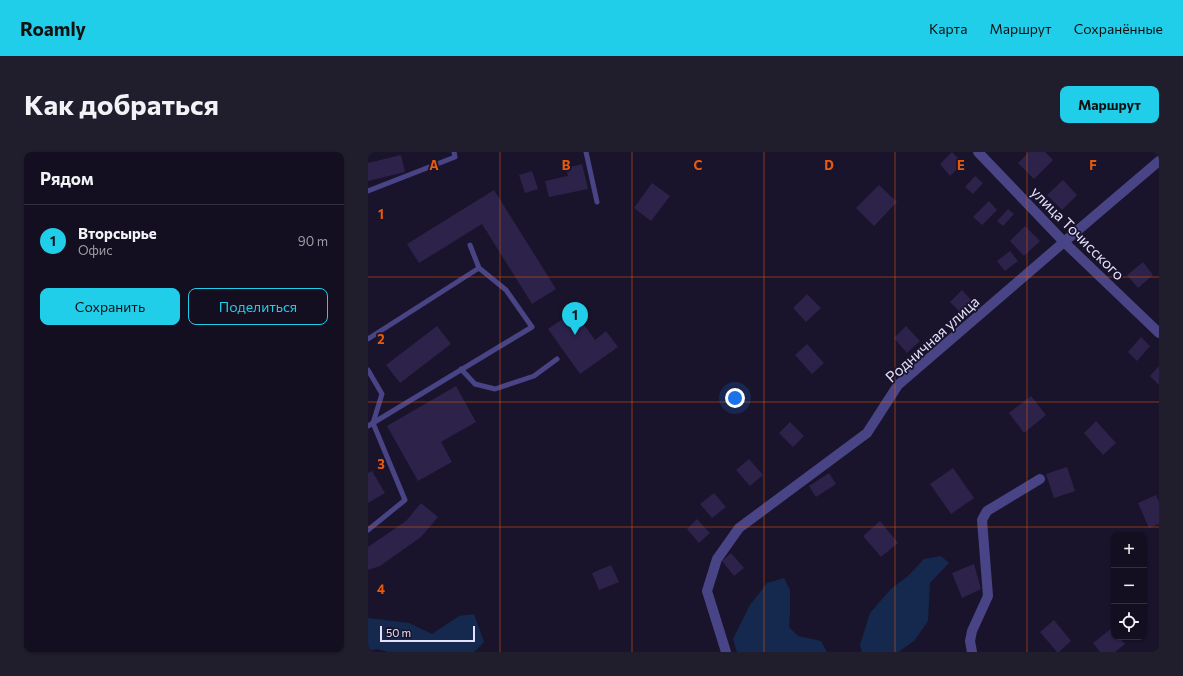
<!DOCTYPE html>
<html lang="ru">
<head>
<meta charset="utf-8">
<style>
	body { margin:0; font-family:Commissioner,sans-serif; background:#201d2d; color:#f1f3f6 }
	.controls { position:absolute; right:12px; bottom:12px; display:grid; overflow:hidden; border-radius:8px; box-shadow:0 1px 3px #0004 }
	.controls button { width:36px; height:36px; display:grid; place-items:center; padding:0; border:0; border-bottom:1px solid #322f3e; background:#130f20; color:#f1f3f6; font:20px sans-serif }
	.scale { position:absolute; left:12px; bottom:10px; width:95px; box-sizing:border-box; padding-left:4px; border:2px solid #e5e1fc; border-top:0; font-size:11px; line-height:14px; white-space:nowrap; color:#e5e1fc; -webkit-text-stroke:3px #19142b; paint-order:stroke }
	.you { position:absolute; left:367px; top:246px; width:14px; height:14px; margin:-10px; border:3px solid #fff; border-radius:50%; background:#1a73e8; box-shadow:0 0 0 6px #1a73e833 }
	.badge { display:grid; place-items:center; width:26px; height:26px; border-radius:50%; background:#20cee9; color:#111; font-size:13px; font-weight:700 }
	.pin { position:absolute; translate:-50% -33px; filter:drop-shadow(0 1px 2px #0008) }
	.pin::after { content:''; position:absolute; top:21px; width:14px; height:12px; background:inherit; clip-path:polygon(0 0,100% 0,50% 100%) }
	.list { margin:0; padding:0; list-style:none }
	h2 { display:flex; justify-content:space-between; align-items:center; height:52px; margin:0; padding:0 16px; font-size:17px }
	h2 small { font-size:13px; font-weight:400; color:#9d9ca5 }
	.list li { display:grid; grid-template-columns:26px 1fr auto; gap:12px; align-items:center; box-sizing:border-box; height:72px; padding:0 16px; border-top:1px solid #322f3e }
	.list b { display:block; font-size:15px; white-space:nowrap }
	.list p { margin:0; font-size:13px; white-space:nowrap; color:#9d9ca5 }
	.list em { font-size:13px; font-style:normal; color:#9d9ca5 }
	.actions { display:flex; gap:8px; padding:12px 16px }
	.actions a { flex:1; padding:9px 0; border:1px solid #20cee9; border-radius:8px; text-align:center; font-size:14px; color:#20cee9 }
	.actions .main { background:#20cee9; color:#111 }
	.icon { flex:none; width:22px; height:22px; fill:none; stroke:currentColor; stroke-width:2; stroke-linecap:round; stroke-linejoin:round }
	.map { position:relative; flex:none; width:791px; height:500px; overflow:hidden; border-radius:8px }
	header { display:flex; align-items:center; gap:24px; box-sizing:border-box; height:56px; padding:0 20px; background:#20cee9; color:#111 }
	header strong { font-size:19px }
	nav { display:flex; gap:22px; margin-inline-start:auto; font-size:14px }
	.intro { display:flex; align-items:center; justify-content:space-between; box-sizing:border-box; height:96px; padding:0 24px }
	h1 { margin:0; font-size:28px }
	.button { padding:10px 18px; border-radius:8px; background:#20cee9; color:#111; font-size:14px; font-weight:700 }
	main { display:flex; gap:24px; padding:0 24px }
	aside { flex:1; background:#130f20; border-radius:8px; box-shadow:0 1px 3px #0004 }
	.map>svg:first-child { display:block }
	.water { fill:#15294e }
	.building { fill:#2c224a }
	.lines { fill:none; stroke-linecap:round; stroke-linejoin:round }
	.service { stroke:#494485; stroke-width:5 }
	.minor { stroke:#494485; stroke-width:10 }
	.grid { fill:none; stroke:#e8590c; stroke-width:1; stroke-opacity:0.55 }
	.labels { text-anchor:middle; dominant-baseline:central; stroke-width:3.5; stroke-linejoin:round; paint-order:stroke }
	.street-label { font-size:15px; fill:#e5e1fc; stroke:#19142b }
	.grid-label { font-size:13px; text-anchor:middle; font-weight:bold; fill:#e8590c; stroke:#19142b; stroke-width:3.5; stroke-linejoin:round; paint-order:stroke }
</style>
</head>
<body>
<header>
<strong>Roamly</strong>
<nav><a>Карта</a><a>Маршрут</a><a>Сохранённые</a></nav>
</header>
<div class="intro"><h1>Как добраться</h1><a class="button">Маршрут</a></div>
<main>
<aside>
<h2>Рядом<small></small></h2>
<ul class="list">
<li><span class="badge">1</span><div><b>Вторсырье</b><p>Офис</p></div><em>90 m</em></li>
</ul>
<div class="actions"><a class="main">Сохранить</a><a>Поделиться</a></div>
</aside>
<div class="map">
<svg width="791" height="500" viewBox="0 0 791 500">
	<rect width="100%" height="100%" fill="#19142b"/>
	<!-- water -->
	<path class="water" d="M 573,404 L 581,411 L 562,431 L 560,469 L 546,489 L 530,500 L 494,500 L 492,493 L 502,461 L 523,437 L 540,424 L 556,407 Z
		M 416,426 L 422,438 L 422,461 L 421,475 L 430,484 L 453,489 L 459,500 L 369,500 L 365,487 L 382,453 L 399,431 Z
		M 106,462 L 116,490 L 106,500 L 20,500 L 9,497 L 0,499 L 0,466 L 41,471 L 64,482 L 91,464 Z"/>
	<!-- building -->
	<path class="building" d="M 584,0 L 595,11 L 582,24 L 572,12 Z
		M 661,0 L 677,0 L 685,8 L 666,27 L 650,11 Z
		M 33,3 L 37,20 L 0,29 L 0,11 Z
		M 214,12 L 220,37 L 181,45 L 177,29 L 200,24 L 198,16 Z
		M 164,19 L 170,37 L 157,41 L 151,23 Z
		M 607,24 L 615,31 L 605,42 L 597,35 Z
		M 695,28 L 709,43 L 694,58 L 679,43 Z
		M 284,31 L 302,44 L 283,69 L 266,56 Z
		M 511,33 L 529,50 L 506,74 L 488,56 Z
		M 126,38 L 188,137 L 164,152 L 114,72 L 51,111 L 39,92 Z
		M 621,49 L 629,58 L 614,73 L 605,65 Z
		M 640,57 L 646,62 L 635,74 L 629,69 Z
		M 657,74 L 672,89 L 656,104 L 642,89 Z
		M 642,99 L 650,109 L 637,119 L 629,109 Z
		M 775,110 L 785,123 L 770,136 L 759,123 Z
		M 594,138 L 604,149 L 593,161 L 582,150 Z
		M 439,142 L 453,156 L 438,170 L 425,156 Z
		M 206,159 L 227,188 L 238,179 L 250,195 L 212,222 L 180,177 Z
		M 69,174 L 83,192 L 32,231 L 18,213 Z
		M 538,174 L 552,189 L 539,201 L 526,186 Z
		M 773,185 L 782,194 L 769,209 L 760,200 Z
		M 439,192 L 456,211 L 444,222 L 427,203 Z
		M 791,214 L 791,233 L 782,224 Z
		M 88,234 L 108,270 L 73,290 L 84,310 L 50,329 L 19,274 Z
		M 663,244 L 678,263 L 656,281 L 641,261 Z
		M 728,269 L 748,291 L 735,303 L 716,281 Z
		M 422,270 L 436,284 L 425,295 L 411,281 Z
		M 381,307 L 395,323 L 382,334 L 368,318 Z
		M 699,315 L 707,339 L 686,346 L 678,322 Z
		M 585,316 L 606,346 L 583,362 L 562,332 Z
		M 4,319 L 17,341 L 0,351 L 0,321 Z
		M 461,321 L 468,332 L 448,345 L 441,334 Z
		M 346,341 L 358,355 L 344,366 L 332,352 Z
		M 788,343 L 791,350 L 791,372 L 781,376 L 770,351 Z
		M 53,351 L 70,365 L 53,385 L 12,414 L 0,418 L 0,395 L 38,369 Z
		M 329,367 L 342,381 L 331,391 L 319,377 Z
		M 512,369 L 530,391 L 513,405 L 495,384 Z
		M 363,401 L 376,416 L 366,424 L 354,409 Z
		M 606,412 L 613,437 L 594,446 L 584,421 Z
		M 243,413 L 251,430 L 231,438 L 224,421 Z
		M 686,468 L 703,489 L 691,500 L 689,500 L 672,480 Z
		M 744,476 L 746,478 L 746,485 L 751,485 L 757,492 L 747,500 L 732,500 L 725,491 Z"/>
	<g class="lines">
		<!-- service -->
		<path class="service" d="M 218,0 L 229,50
			M 0,39 L 87,5 L 86,0
			M 102,93 L 111,116
			M 0,187 L 111,116 L 138,138 L 164,175 L 0,274
			M 93,217 L 107,232 L 127,237 L 166,224 L 189,207
			M 0,218 L 14,242 L 5,271 L 37,348 L 0,378"/>
		<!-- minor -->
		<path class="minor" d="M 610,0 L 696,90 L 791,181
			M 358,500 L 339,439 L 349,407 L 371,376 L 499,281 L 530,233 L 696,90 L 791,9
			M 604,500 L 602,489 L 604,479 L 620,444 L 614,368 L 619,359 L 672,327"/>
	</g>
	<!-- grid -->
	<path class="grid" d="M 132,0 L 132,500M 264,0 L 264,500M 396,0 L 396,500M 527,0 L 527,500M 659,0 L 659,500M 0,125 L 791,125M 0,250 L 791,250M 0,375 L 791,375"/>
	<g class="labels">
		<!-- street labels -->
		<g class="street-label">
			<text transform="translate(710 81) rotate(45)">улица Точисского</text>
			<text transform="translate(564 187) rotate(-42)">Родничная улица</text>
		</g>
	</g>
	<g class="grid-label">
		<text x="66" y="18">A</text>
		<text x="198" y="18">B</text>
		<text x="330" y="18">C</text>
		<text x="461" y="18">D</text>
		<text x="593" y="18">E</text>
		<text x="725" y="18">F</text>
		<text x="13" y="67">1</text>
		<text x="13" y="192">2</text>
		<text x="13" y="317">3</text>
		<text x="13" y="442">4</text>
	</g>
</svg>
<div class="controls">
<button>+</button>
<button>−</button>
<button><svg class="icon" aria-label="locate" viewBox="0 0 24 24"><circle cx="12" cy="12" r="6"/><path d="M12 2v4M12 18v4M2 12h4M18 12h4"/></svg></button>
</div>
<div class="scale">50 m</div>
<div class="you"></div>
<div class="pin badge" style="left:207px;top:183px">1</div>
</div>
</main>
</body>
</html>
